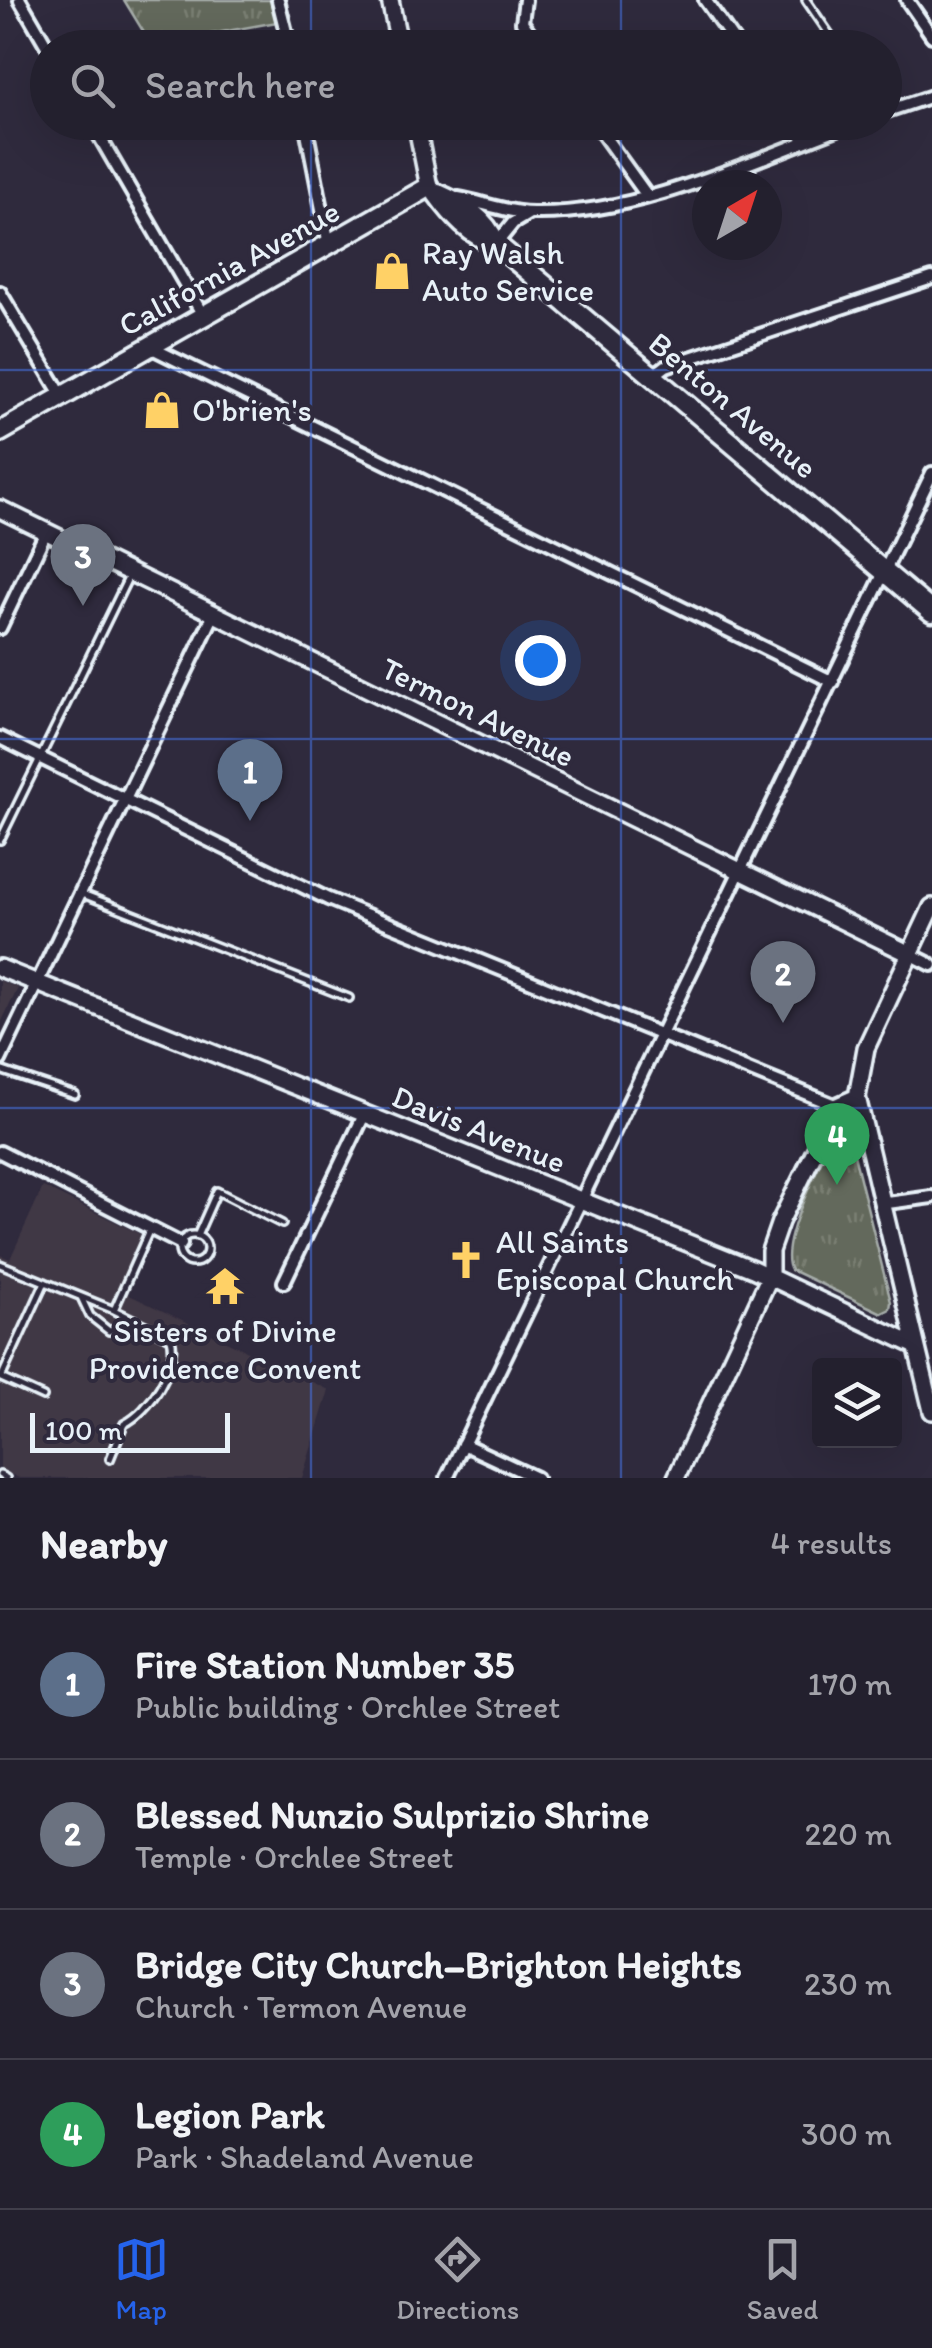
<!DOCTYPE html>
<html lang="en">
<head>
<meta charset="utf-8">
<style>
	body { margin:0; font-family:Itim,sans-serif; background:#2f2d3a; color:#f1f3f6 }
	.controls { position:absolute; right:30px; bottom:30px; display:grid; overflow:hidden; border-radius:10px; box-shadow:0 10px 40px #0002 }
	.controls button { width:90px; height:90px; display:grid; place-items:center; padding:0; border:0; border-bottom:2px solid #403e4a; background:#23202e; color:#f1f3f6; font:50px sans-serif }
	.compass { position:absolute; left:692px; top:170px; width:90px; height:90px; border-radius:50%; background:#23202e; box-shadow:0 10px 40px #0002; rotate:39deg }
	.scale { position:absolute; left:30px; bottom:25px; width:200px; box-sizing:border-box; padding-left:10px; border:5px solid #e8f1f8; border-top:0; font-size:28px; line-height:35px; white-space:nowrap; color:#e8f1f8; -webkit-text-stroke:8px #2f2a3d; paint-order:stroke }
	.you { position:absolute; left:540px; top:660px; width:35px; height:35px; margin:-25px; border:8px solid #fff; border-radius:50%; background:#1a73e8; box-shadow:0 0 0 15px #1a73e833 }
	.badge { display:grid; place-items:center; width:65px; height:65px; border-radius:50%; background:#2563eb; color:#fff; font-size:32px; font-weight:700 }
	.pin { position:absolute; translate:-50% -82px; filter:drop-shadow(0 2px 5px #0008) }
	.pin::after { content:''; position:absolute; top:52px; width:35px; height:30px; background:inherit; clip-path:polygon(0 0,100% 0,50% 100%) }
	.list { margin:0; padding:0; list-style:none }
	h2 { display:flex; justify-content:space-between; align-items:center; height:130px; margin:0; padding:0 40px; font-size:42px }
	h2 small { font-size:32px; font-weight:400; color:#a3a3aa }
	.list li { display:grid; grid-template-columns:65px 1fr auto; gap:30px; align-items:center; box-sizing:border-box; height:150px; padding:0 40px; border-top:2px solid #403e4a }
	.list b { display:block; font-size:38px; white-space:nowrap }
	.list p { margin:0; font-size:32px; white-space:nowrap; color:#a3a3aa }
	.list em { font-size:32px; font-style:normal; color:#a3a3aa }
	.icon { flex:none; width:55px; height:55px; fill:none; stroke:currentColor; stroke-width:2; stroke-linecap:round; stroke-linejoin:round }
	.map { position:relative; flex:none; width:932px; height:1478px; overflow:hidden }
	.search { position:absolute; background:#23202e; box-shadow:0 10px 40px #0002; left:30px; right:30px; top:30px; height:110px; display:flex; align-items:center; gap:25px; box-sizing:border-box; padding:0 35px; border-radius:55px; color:#a3a3aa; font-size:38px }
	.sheet { height:730px; background:#23202e }
	nav { display:flex; justify-content:space-around; align-items:center; box-sizing:border-box; height:140px; border-top:2px solid #403e4a; background:#23202e; font-size:28px; color:#a3a3aa }
	nav a { display:grid; justify-items:center; gap:5px }
	nav .on { color:#2563eb }
	.map>svg:first-child { display:block }
	.built { fill:#413845 }
	.park { fill:url(#park-tufts); stroke:#a6adaa; stroke-width:2.5 }
	.lines { fill:none; stroke-linecap:round; stroke-linejoin:round }
	.lane-casing { stroke:#e8f1f8; stroke-width:12 }
	.street-casing { stroke:#e8f1f8; stroke-width:18 }
	.secondary-casing { stroke:#e8f1f8; stroke-width:22 }
	.primary-casing { stroke:#e8f1f8; stroke-width:25 }
	.lane { stroke:#2f2a3d; stroke-width:5 }
	.street { stroke:#2f2a3d; stroke-width:10 }
	.secondary { stroke:#2f2a3d; stroke-width:15 }
	.primary { stroke:#2f2a3d; stroke-width:18 }
	.grid { fill:none; stroke:#466fde; stroke-width:2.5; stroke-opacity:0.55 }
	.labels { text-anchor:middle; dominant-baseline:central; stroke-width:8; stroke-linejoin:round; paint-order:stroke }
	.poi-label { font-size:32px; fill:#e8f1f8; stroke:#2f2a3d; text-anchor:start }
	.street-label { font-size:32px; fill:#e8f1f8; stroke:#2f2a3d }
</style>
</head>
<body>
<div class="map">
<svg width="932" height="1478" viewBox="0 0 932 1478">
	<defs>
		<pattern id="park-tufts" width="24" height="20" patternUnits="userSpaceOnUse" patternTransform="scale(2.5)"><rect width="24" height="20" fill="#64695b"/><path d="M3 7l-1-3M5 7V3M7 7l1-3M15 17l-1-3M17 17v-4M19 17l1-3" fill="none" stroke="#7a7f73"/></pattern>
	</defs>
	<rect width="100%" height="100%" fill="#2f2a3d"/>
	<filter id="ink" filterUnits="userSpaceOnUse"><feTurbulence type="fractalNoise" baseFrequency=".01" numOctaves="2"/><feDisplacementMap in="SourceGraphic" scale="20" xChannelSelector="R" yChannelSelector="G"/><feConvolveMatrix kernelMatrix="1 2 1 2 8 2 1 2 1" color-interpolation-filters="sRGB"/></filter>
	<g filter="url(#ink)">
		<!-- built -->
		<path class="built" d="M 0,981 L 18,988 L 0,1025 Z
			M 43,1187 L 146,1237 L 123,1292 L 329,1390 L 302,1478 L 19,1478 L 0,1469 L 0,1255 L 10,1259 Z"/>
		<!-- park -->
		<path class="park" d="M 124,0 L 272,0 L 277,22 L 166,42 L 146,36 Z
			M 839,1128 L 848,1131 L 891,1302 L 890,1309 L 882,1313 L 791,1270 C 776,1245 824,1155 839,1128 Z"/>
		<g class="lines">
			<!-- lane casing -->
			<g class="lane-casing">
				<path id="lane" d="M 806,0 L 839,48
					M 0,840 L 128,578
					M 80,893 L 349,998
					M 0,1070 L 75,1095
					M179 1249a14 14 0 1 1 28 0a14 14 0 1 1-28 0Z
					M 197,1236 L 217,1191 L 282,1224
					M 0,1264 L 114,1310 L 149,1231
					M 81,1297 L 90,1316 L 109,1331 L 135,1321
					M 43,1397 L 1,1378 L 45,1282
					M 110,1459 L 124,1424 C 149,1412 179,1367 171,1338 L 114,1310
					M 0,1475 L 6,1478"/>
			</g>
			<!-- street casing -->
			<g class="street-casing">
				<path id="street" d="M 20,0 L 48,48
					M 278,0 L 290,48
					M 525,0 L 522,22 L 541,48
					M 705,0 L 739,48
					M 907,0 L 932,36
					M 884,112 L 932,96
					M 91,122 L 204,317
					M 305,122 L 329,245
					M 594,122 L 648,197
					M 792,122 L 805,141
					M 458,198 C 482,202 508,213 533,213 C 643,215 754,159 856,122
					M 496,244 L 513,223 L 528,214
					M 0,292 L 62,396
					M 150,347 L 833,682
					M 653,376 L 666,366 L 932,278
					M 0,628 L 46,532
					M 0,738 L 328,899 L 837,1106
					M 910,954 L 932,965
					M 0,1060 L 214,614
					M 0,1152 L 181,1244
					M 880,1204 L 932,1197
					M 284,1282 L 365,1113
					M 463,1444 L 536,1478
					M 447,1478 L 932,473"/>
			</g>
			<!-- secondary casing -->
			<g class="secondary-casing">
				<path id="secondary" d="M 390,0 L 400,48
					M 416,122 L 429,187 L 437,194
					M 0,509 L 910,954
					M 932,907 L 866,1048 L 857,1097 L 932,1411
					M 0,968 L 753,1269 L 916,1346
					M 676,1478 L 770,1276 L 770,1251 L 780,1222 L 837,1106 L 857,1097"/>
			</g>
			<!-- primary casing -->
			<g class="primary-casing">
				<path id="primary" d="M 437,194 C 453,216 470,235 496,244 L 932,612
					M 438,194 C 463,205 485,218 496,244
					M 0,432 L 429,187"/>
			</g>
			<!-- lane -->
			<use href="#lane" class="lane"/>
			<!-- street -->
			<use href="#street" class="street"/>
			<!-- secondary -->
			<use href="#secondary" class="secondary"/>
			<!-- primary -->
			<use href="#primary" class="primary"/>
		</g>
	</g>
	<!-- grid -->
	<path class="grid" d="M 311,0 L 311,48M 621,0 L 621,48M 311,122 L 311,1478M 621,122 L 621,1478M 0,370 L 932,370M 0,739 L 932,739M 0,1108 L 932,1108"/>
	<!-- icons -->
	<defs>
		<g id="shop-bare" transform="scale(3)"><path d="M-5-2.5h2.3a2.7 3.5 0 0 1 5.4 0H5L5.5 6h-11ZM-1.5-2.5h3a1.5 2.3 0 0 0-3 0Z" fill="#ffd166" stroke="#2f2a3d" stroke-width="2.5" paint-order="stroke"/></g>
		<g id="church-bare" transform="scale(3)"><path d="M-1.2-6h2.4v3.5h3.3v2.4h-3.3V6h-2.4V-.1h-3.3v-2.4h3.3Z" fill="#ffd166" stroke="#2f2a3d" stroke-width="2.5" paint-order="stroke"/></g>
		<g id="temple-bare" transform="scale(3)"><path d="M0-6L5-2H3V0L6.5 2.5H4V6H1.5V3h-3V6H-4V2.5H-6.5L-3 0V-2H-5Z" fill="#ffd166" stroke="#2f2a3d" stroke-width="2.5" paint-order="stroke"/></g>
	</defs>
	<g fill-rule="evenodd">
		<use href="#shop-bare" x="392" y="271"/>
		<use href="#shop-bare" x="162" y="410"/>
		<use href="#church-bare" x="466" y="1260"/>
		<use href="#temple-bare" x="225" y="1286"/>
	</g>
	<g class="labels">
		<!-- poi labels -->
		<g class="poi-label">
			<text x="422" y="253">Ray Walsh<tspan x="422" dy="37">Auto Service</tspan></text>
			<text x="192" y="410">O'brien's</text>
			<text x="496" y="1242">All Saints<tspan x="496" dy="37">Episcopal Church</tspan></text>
			<text x="225" y="1331" text-anchor="middle">Sisters of Divine<tspan x="225" dy="37">Providence Convent</tspan></text>
		</g>
		<!-- street labels -->
		<g class="street-label">
			<text transform="translate(229 268) rotate(-29)">California Avenue</text>
			<text transform="translate(733 405) rotate(40)">Benton Avenue</text>
			<text transform="translate(478 712) rotate(26)">Termon Avenue</text>
			<text transform="translate(479 1129) rotate(22)">Davis Avenue</text>
		</g>
	</g>
</svg>
<div class="controls">
<button><svg class="icon" aria-label="layers" viewBox="0 0 24 24"><path d="M12 4l9 5-9 5-9-5zM3 14l9 5 9-5"/></svg></button>
</div>
<svg class="compass" viewBox="-18 -18 36 36"><path d="M0-13l5 13h-10z" fill="#e53935"/><path d="M0 13l5-13h-10z" fill="#a3a3aa"/></svg>
<div class="scale">100 m</div>
<div class="you"></div>
<div class="pin badge" style="left:250px;top:821px;background:#5c6f8a">1</div>
<div class="pin badge" style="left:783px;top:1023px;background:#6b7280">2</div>
<div class="pin badge" style="left:83px;top:606px;background:#6b7280">3</div>
<div class="pin badge" style="left:837px;top:1185px;background:#2e9e5b">4</div>
<div class="search"><svg class="icon" aria-label="search" viewBox="0 0 24 24"><circle cx="10" cy="10" r="6"/><path d="M15 15l6 6"/></svg>Search here</div>
</div>
<section class="sheet">
<h2>Nearby<small>4 results</small></h2>
<ul class="list">
<li><span class="badge" style="background:#5c6f8a">1</span><div><b>Fire Station Number 35</b><p>Public building · Orchlee Street</p></div><em>170 m</em></li>
<li><span class="badge" style="background:#6b7280">2</span><div><b>Blessed Nunzio Sulprizio Shrine</b><p>Temple · Orchlee Street</p></div><em>220 m</em></li>
<li><span class="badge" style="background:#6b7280">3</span><div><b>Bridge City Church–Brighton Heights</b><p>Church · Termon Avenue</p></div><em>230 m</em></li>
<li><span class="badge" style="background:#2e9e5b">4</span><div><b>Legion Park</b><p>Park · Shadeland Avenue</p></div><em>300 m</em></li>
</ul>
</section>
<nav>
<a class="on"><svg class="icon" aria-label="map" viewBox="0 0 24 24"><path d="M3 6l6-2 6 2 6-2v14l-6 2-6-2-6 2zM9 4v14M15 6v14"/></svg>Map</a>
<a><svg class="icon" aria-label="directions" viewBox="0 0 24 24"><path d="M12 3l9 9-9 9-9-9zM9 14v-3h6M13 9l2 2-2 2"/></svg>Directions</a>
<a><svg class="icon" aria-label="saved" viewBox="0 0 24 24"><path d="M7 4h10v16l-5-4-5 4z"/></svg>Saved</a>
</nav>
</body>
</html>
